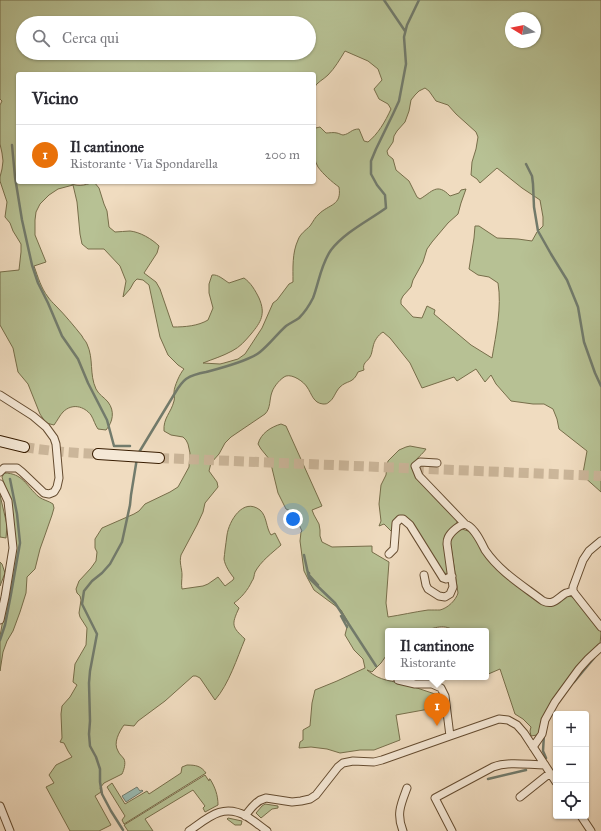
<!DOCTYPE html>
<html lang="it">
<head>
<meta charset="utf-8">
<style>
	body { margin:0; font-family:"IM FELL Great Primer",serif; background:#f2f2f3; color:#2b2b33 }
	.controls { position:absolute; right:12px; bottom:12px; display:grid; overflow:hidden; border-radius:4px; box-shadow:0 1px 3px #0004 }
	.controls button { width:36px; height:36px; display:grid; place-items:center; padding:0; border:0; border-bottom:1px solid #e1e1e2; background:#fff; color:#2b2b33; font:20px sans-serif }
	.compass { position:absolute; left:505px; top:12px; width:36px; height:36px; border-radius:50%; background:#fff; box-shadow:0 1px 3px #0004; rotate:280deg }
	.you { position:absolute; left:293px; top:519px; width:14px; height:14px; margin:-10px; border:3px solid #fff; border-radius:50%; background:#1a73e8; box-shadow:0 0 0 6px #1a73e833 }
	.badge { display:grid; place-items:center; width:26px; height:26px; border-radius:50%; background:#8f2418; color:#fff; font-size:13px; font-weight:700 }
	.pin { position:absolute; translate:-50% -33px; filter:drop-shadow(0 1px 2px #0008) }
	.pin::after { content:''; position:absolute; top:21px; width:14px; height:12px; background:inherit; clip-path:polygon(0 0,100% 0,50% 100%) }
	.popup { position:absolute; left:385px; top:628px; width:104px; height:52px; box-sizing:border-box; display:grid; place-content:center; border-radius:4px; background:#fff; filter:drop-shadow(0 1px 3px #0005); font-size:13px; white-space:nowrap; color:#7c7c81 }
	.popup b { font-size:15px; color:#2b2b33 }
	.popup::after { content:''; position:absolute; left:50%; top:100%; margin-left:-8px; border:8px solid transparent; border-top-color:#fff }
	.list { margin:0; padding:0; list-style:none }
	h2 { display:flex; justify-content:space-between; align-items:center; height:52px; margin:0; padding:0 16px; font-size:17px }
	h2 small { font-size:13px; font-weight:400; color:#7c7c81 }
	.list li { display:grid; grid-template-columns:26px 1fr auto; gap:12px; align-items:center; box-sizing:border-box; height:60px; padding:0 16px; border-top:1px solid #e1e1e2 }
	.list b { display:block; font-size:15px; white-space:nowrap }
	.list p { margin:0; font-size:13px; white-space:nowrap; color:#7c7c81 }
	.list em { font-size:13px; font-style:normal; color:#7c7c81 }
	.icon { flex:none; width:22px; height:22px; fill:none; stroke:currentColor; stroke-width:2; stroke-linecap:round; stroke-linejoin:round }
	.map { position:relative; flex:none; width:601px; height:831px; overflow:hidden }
	.search { position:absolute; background:#fff; box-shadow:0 1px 3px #0004; left:16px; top:16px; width:300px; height:44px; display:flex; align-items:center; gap:10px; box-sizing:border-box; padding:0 14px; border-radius:22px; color:#7c7c81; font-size:15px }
	.panel { position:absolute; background:#fff; box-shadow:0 1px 3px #0004; left:16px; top:72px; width:300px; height:112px; border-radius:4px }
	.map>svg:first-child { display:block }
	.green { fill:#b7c194; stroke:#776e4a; fill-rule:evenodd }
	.water { fill:#9abbb4; stroke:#727b6c }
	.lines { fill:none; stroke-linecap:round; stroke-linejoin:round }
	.stream { stroke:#727b6c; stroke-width:2.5 }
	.secondary-tunnel { stroke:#cbb69a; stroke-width:10; stroke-dasharray:10 5; stroke-linecap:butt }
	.minor-casing { stroke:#654c30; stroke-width:9 }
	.secondary-casing { stroke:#371c00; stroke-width:12 }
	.minor { stroke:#f5e8d6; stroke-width:7 }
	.secondary { stroke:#f5e8d6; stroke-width:10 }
</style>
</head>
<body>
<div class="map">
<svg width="601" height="831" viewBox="0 0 601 831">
	<rect width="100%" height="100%" fill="#f0dcc0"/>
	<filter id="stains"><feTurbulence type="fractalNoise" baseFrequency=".005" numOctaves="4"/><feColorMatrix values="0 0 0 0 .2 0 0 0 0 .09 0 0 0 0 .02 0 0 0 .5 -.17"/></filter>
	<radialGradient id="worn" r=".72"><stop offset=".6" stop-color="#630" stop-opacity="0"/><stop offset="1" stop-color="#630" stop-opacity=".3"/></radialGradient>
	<!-- green -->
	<path class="green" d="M 0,0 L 601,0 L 601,492 L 582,475 L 583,473 L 587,451 L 559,429 L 557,419 L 553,409 L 544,404 L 533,404 L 511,401 L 496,384 L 491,375 L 485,382 L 476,369 L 457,381 L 454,377 L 422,388 L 410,363 L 390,338 L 383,332 C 378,335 374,341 373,347 C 372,350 372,354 370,357 C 367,362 362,363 364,370 L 358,372 C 353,384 347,380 340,387 C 335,392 334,399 329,402 C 327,404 326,404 323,404 C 313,403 312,394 307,387 C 304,382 293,374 286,376 C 281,378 274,386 272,392 C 269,400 271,408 265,414 L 231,437 L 225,443 L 219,454 L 211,463 L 209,471 L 217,482 L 218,487 L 205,503 L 203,512 L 197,525 L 181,555 C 179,563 182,568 182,575 C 182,580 181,584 182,589 L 203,586 L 208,584 L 218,577 L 225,586 L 233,580 L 234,578 C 230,573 225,566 224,559 C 224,556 225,553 225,550 C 226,545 226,540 227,535 C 229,521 243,497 260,510 C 267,516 266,528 271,535 L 275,533 L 281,545 C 272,553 261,561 255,572 C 254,575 254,579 252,581 C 248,590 241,598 234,603 L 239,608 C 231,625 232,627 245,639 C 237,658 229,684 215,700 L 200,678 L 196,676 L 193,676 L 165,701 L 138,721 L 134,726 L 124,725 C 119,732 113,743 118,751 C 119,754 122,756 124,759 C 126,763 124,770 122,774 L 104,783 L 100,788 L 101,792 L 95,796 L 111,825 L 99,831 L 70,831 L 46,787 L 54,783 L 49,775 L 56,765 L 72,757 L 68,751 L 64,743 L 60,742 L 62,738 L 61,714 L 62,706 L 70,697 L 77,685 L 73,682 L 75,664 L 86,645 L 87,628 L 80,617 L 79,613 L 81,600 L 80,596 L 77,593 L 76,589 L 79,581 L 91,568 L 96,561 L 97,552 L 95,548 L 95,539 L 102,528 L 134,514 L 139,511 L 145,504 L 170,492 L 178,487 L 189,467 L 190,453 L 188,444 L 186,440 L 183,437 L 171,435 L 164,431 C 163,418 171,413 174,401 C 175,398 174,396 174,392 C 174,387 180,373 184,369 L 178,365 L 168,355 L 160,337 L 149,285 L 143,280 L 137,279 L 134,282 L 130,289 L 123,297 L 126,281 L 120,266 L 104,249 L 88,249 L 82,244 L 80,234 L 77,202 L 73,185 L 58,189 L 49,195 L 40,204 L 36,212 L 35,220 L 35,235 L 46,262 L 34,266 C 38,277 41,288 48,297 C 50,300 53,303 56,306 C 65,315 74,326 82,336 C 83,339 86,341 87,344 C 94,359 89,374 96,389 C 99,395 104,397 108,402 C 115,411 113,422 106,430 L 98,429 C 95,425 94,420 91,415 C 84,406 72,403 63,412 C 60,415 57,421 54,425 L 46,423 L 40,414 L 28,384 L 18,372 L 13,348 L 0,325 L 0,272 L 19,270 L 21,252 L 21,244 L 13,231 L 10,223 L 5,217 L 7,202 L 0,181 L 0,177 L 2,169 L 3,161 L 2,153 L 0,144 L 0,105 L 2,101 L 0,99 ZM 511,18 L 535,18 L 535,42 L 511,42 ZM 23,23 L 309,23 L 309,53 L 23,53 ZM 345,51 L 368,61 L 378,69 L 382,80 L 374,89 L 379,99 L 388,104 L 391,109 C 385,122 378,134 368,142 L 364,141 L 359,129 C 351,129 350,134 343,135 C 342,135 338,133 337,133 C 333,132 330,133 326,133 L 320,127 L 316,128 L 314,123 C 314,137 311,155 318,167 C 323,174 332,182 339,187 C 342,206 329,204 319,214 C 315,217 313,222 310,226 C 306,230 300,234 298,240 C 292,253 293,268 293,282 L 289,284 L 277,300 L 273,303 L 262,328 L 245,354 L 238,359 L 224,363 L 220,364 L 203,363 C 213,359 223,356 232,351 C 240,347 245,341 251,334 C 261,322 266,314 259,298 C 255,290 251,283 244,278 L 229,283 C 224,280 218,274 212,275 L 209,284 L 209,293 L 213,308 L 208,320 C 198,326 185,327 173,327 L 160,289 L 156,282 L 144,273 L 157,253 L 159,246 C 152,239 140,232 130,231 C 125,231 120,232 115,232 L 109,227 L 107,211 L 104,204 L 99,188 L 94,182 C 83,186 77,187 67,182 L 18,182 L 18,74 L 314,74 L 314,88 C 317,82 323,80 328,75 C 335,68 340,59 345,51 ZM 425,88 L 429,91 L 436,101 L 448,105 L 456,114 L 476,132 L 478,137 L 476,149 L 472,162 L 471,175 L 477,179 L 480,183 L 497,168 L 522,188 L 540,200 L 543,217 L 543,226 L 537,232 L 532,241 L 518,239 L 497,238 L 479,226 L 475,226 L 474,238 L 469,269 L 478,275 L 489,277 L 498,283 C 502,307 496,334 492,358 L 471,345 L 434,314 L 435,310 L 427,306 L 422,318 L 413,317 L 401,304 L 401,300 L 403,296 L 411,287 L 413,280 L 423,262 L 427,249 L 432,242 L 448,223 L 458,214 L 461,203 L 466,189 L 461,190 L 459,193 L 450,196 C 437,182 432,192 420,199 L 417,197 L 409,181 L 396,170 L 393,159 L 388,155 L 387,151 L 393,142 L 394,136 L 397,131 L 405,122 L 409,111 L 411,100 L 415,95 L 419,91 Z
		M 281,424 L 286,426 L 322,506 L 312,510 L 314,515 L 319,524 L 320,530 L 320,536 L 322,542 L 332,547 L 372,546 L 372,552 L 389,562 L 386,603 L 388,617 C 401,615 414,612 428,610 C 432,610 437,610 440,610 C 448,608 456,600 458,593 L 450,540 L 457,531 L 462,529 L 471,532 L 490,561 L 499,571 L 524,589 L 540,602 L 568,596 L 573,597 L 600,628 L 601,633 L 600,644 L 577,669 L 540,732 L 537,735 L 531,736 L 530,731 L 531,727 L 523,719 L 515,714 L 500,669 L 486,675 L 486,631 L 455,631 C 441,622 434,630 419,631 C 409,632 398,631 388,631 L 388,653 L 381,663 L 372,672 L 367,670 C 381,682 391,680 408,685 C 417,688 426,691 435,694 C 439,696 442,701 442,706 L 437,708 L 429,709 L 396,715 L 400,740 L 374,750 L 360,750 L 340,753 L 327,749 L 311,747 L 299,748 L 300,742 L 303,740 L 303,730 L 310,726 L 312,703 L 315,690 L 337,681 L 365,668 L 363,659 L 354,650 L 345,635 L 347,627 L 348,625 L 348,622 L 341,610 L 314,590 L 308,579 L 304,571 L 300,541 L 301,532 L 302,531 L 293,512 L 286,509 L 278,493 L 270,460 L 261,449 L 258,444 C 261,433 271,427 281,424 Z
		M 410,446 L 426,449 C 422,455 417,457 414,464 L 457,520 L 457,524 L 448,532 L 449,570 L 448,574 L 444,573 L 400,516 L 396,517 L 393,532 L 392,532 L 384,524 L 379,526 L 381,521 L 379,504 L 381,485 L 386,475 L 387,465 L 388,461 L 399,450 L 406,447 Z
		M 4,473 C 23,473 26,486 39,497 C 43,500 49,501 53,504 L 54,508 L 52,515 L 45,535 L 40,549 L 35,569 L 27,577 L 26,593 L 20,612 L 13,631 L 7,641 L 3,652 L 0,671 L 0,636 L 14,559 L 5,487 L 2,477 Z
		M 0,495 L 7,525 L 6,538 L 0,537 Z
		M 0,562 L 2,564 L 5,573 L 0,586 Z
		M 187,765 C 196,765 201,766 206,773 L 124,824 L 122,820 L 125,816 L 107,787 L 112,783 L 125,804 L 147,791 L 149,794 L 181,773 L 182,767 Z
		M 205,775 L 209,781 L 209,779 L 210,779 C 215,787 218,795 218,805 L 205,812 L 203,808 L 205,806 L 193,790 L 145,819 L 153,831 L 128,831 L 124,825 Z
		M 265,804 L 278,806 L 278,808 L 272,809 L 261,818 L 256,813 L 262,806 Z
		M 228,818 L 242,821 L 241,825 L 235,825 L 227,819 Z"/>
	<!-- water -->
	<path class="water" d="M 137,787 L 140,791 L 142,790 L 143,791 L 126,802 L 122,796 Z"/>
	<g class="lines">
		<!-- stream -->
		<path class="stream" d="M 384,0 L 405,31
			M 12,145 L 15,177 L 22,220 L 32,265 L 38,283 L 48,303 L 62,336 L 78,359 L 88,383 L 107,420 L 114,446 L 130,446
			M 526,164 L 532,176 L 533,184 L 534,207 L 538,231 L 551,254 L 567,280 L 578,307 L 584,342 L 595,373 L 601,386
			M 138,454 L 175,393 C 178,388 182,382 186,379 C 192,375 200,373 206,372 C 221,368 249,361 260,352 C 270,344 277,334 286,326 C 290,323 295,321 299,318 C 305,312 309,306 313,298 C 319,282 321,264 331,250 C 345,232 368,221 386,208 L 385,195 L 377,185 L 371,174 L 371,161 L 376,149 L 393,114 L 399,101 L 406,64 L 404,37 L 407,25 L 419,0
			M 304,555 L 309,578 L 335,603 L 376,666
			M 309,573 L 309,575 L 318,585
			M 341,616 L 347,627
			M 0,640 L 5,625 L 11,594 L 20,543 L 17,514 L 10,479
			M 574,682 L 594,658
			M 544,734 L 543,751 L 546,758
			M 488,779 L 526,770
			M 123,830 L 111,811 L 102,794 L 100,782 L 100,769 L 96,757 L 90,746 L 89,734 L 90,721 L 89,683 L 90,671 L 97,634 L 82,604 L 84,591 L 92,581 L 102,573 L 110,564 L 122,542 L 130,505 L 131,495 L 137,458"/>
		<!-- secondary-tunnel -->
		<path class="secondary-tunnel" d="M 24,447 C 49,451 73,453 98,454
			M 159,458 L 601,476"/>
		<!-- minor casing -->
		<g class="minor-casing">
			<path id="minor" d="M 0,395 L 33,416 L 46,427 L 54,438 L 56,444 L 59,478 L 57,487 L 54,492 L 49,494 L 44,493 L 22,472 L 17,468 L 4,468 L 0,472
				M 437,463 L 420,462 L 415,466 L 419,476 L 465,524
				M 0,484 L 8,501 L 13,548 L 5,597 L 0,620
				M 601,541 L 589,551 L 583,560 L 573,587 L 573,591 L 575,594 L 601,627
				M 389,554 L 394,549 L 396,523 L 400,519 L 403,519 L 410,525 L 443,578 L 446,579 L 452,576
				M 424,575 L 426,585 L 428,589 L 439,596 L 445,597 L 450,594 L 453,587 L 447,544 C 447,542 447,540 448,538 C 450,533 461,522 467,525 C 475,529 481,542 485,550 C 500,572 522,585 543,601 C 554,606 557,598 566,593 C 567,593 572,591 573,591
				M 398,680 L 415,684 L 432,684 L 441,688 L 445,696 L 450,736
				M 533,747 L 542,734 L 545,720 L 555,702 L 579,669 L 588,659 L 601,647
				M 520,797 L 550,773
				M 0,806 L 10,831
				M 245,816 C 251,808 257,800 266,798 L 292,802 L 301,801 L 310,799 L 316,795 L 338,767 L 343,763 L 353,761 L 374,762 L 382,760 L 450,736 L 499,719 L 508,720 L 517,725 L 524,733 L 556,782
				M 581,816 L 591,831
				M 189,831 C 208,818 222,803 246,816 C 253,820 260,826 267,831
				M 403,831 C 396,814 401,804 407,788
				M 452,831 L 435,798 L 493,767 C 509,761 528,765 545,765"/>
		</g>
		<!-- secondary casing -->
		<g class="secondary-casing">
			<path id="secondary" d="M 0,441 L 24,447
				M 98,454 L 159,458"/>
		</g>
		<!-- minor -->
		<use href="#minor" class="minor"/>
		<!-- secondary -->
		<use href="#secondary" class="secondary"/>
	</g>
	<rect width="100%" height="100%" filter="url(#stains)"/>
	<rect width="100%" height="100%" fill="url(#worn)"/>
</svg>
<div class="controls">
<button>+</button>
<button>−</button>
<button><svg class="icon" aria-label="locate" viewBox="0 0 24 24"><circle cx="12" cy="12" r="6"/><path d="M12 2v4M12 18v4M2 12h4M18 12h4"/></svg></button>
</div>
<svg class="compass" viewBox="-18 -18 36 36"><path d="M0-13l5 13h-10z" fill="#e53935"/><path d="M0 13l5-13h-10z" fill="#7c7c81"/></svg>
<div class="you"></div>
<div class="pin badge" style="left:437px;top:726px;background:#e8710a">1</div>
<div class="popup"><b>Il cantinone</b>Ristorante</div>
<div class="search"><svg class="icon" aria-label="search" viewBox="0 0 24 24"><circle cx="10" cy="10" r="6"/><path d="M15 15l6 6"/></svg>Cerca qui</div>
<section class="panel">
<h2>Vicino<small></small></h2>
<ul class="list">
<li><span class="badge" style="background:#e8710a">1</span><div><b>Il cantinone</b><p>Ristorante · Via Spondarella</p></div><em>200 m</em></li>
</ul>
</section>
</div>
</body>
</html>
